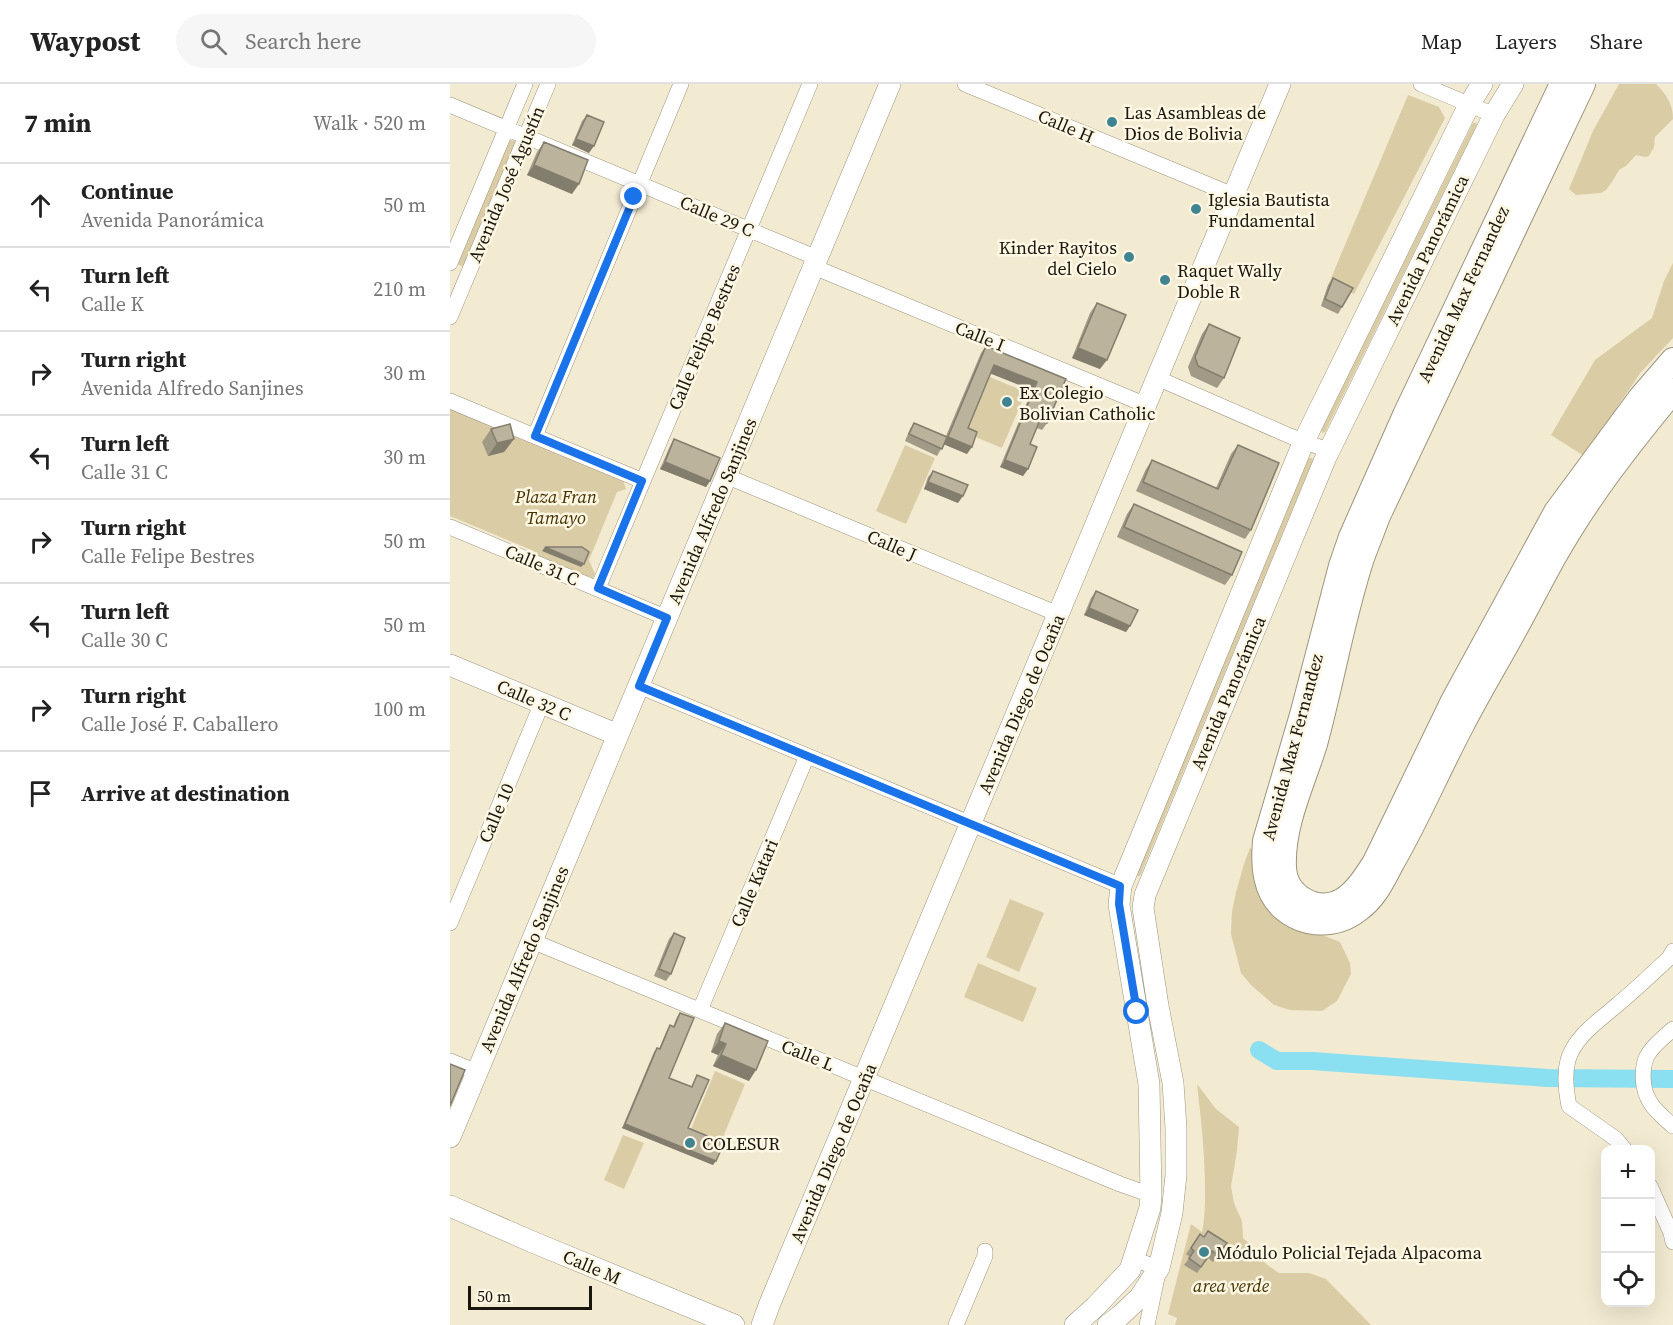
<!DOCTYPE html>
<html lang="en">
<head>
<meta charset="utf-8">
<style>
	body { margin:0; font-family:"Source Serif 4",serif; background:#f6f6f6; color:#222 }
	.controls { position:absolute; right:18px; bottom:18px; display:grid; overflow:hidden; border-radius:12px; box-shadow:0 6px 24px #0002 }
	.controls button { width:54px; height:54px; display:grid; place-items:center; padding:0; border:0; border-bottom:2px solid #e0e0e0; background:#fff; color:#222; font:30px sans-serif }
	.scale { position:absolute; left:18px; bottom:15px; width:124px; box-sizing:border-box; padding-left:6px; border:3px solid #19160d; border-top:0; font-size:16px; line-height:21px; white-space:nowrap; color:#19160d; -webkit-text-stroke:4px #fef7e4; paint-order:stroke }
	.stop { position:absolute; width:18px; height:18px; margin:-14px; border:4px solid #1a73e8; border-radius:50%; background:#fff }
	.stop.end { background:#1a73e8; border-color:#fff; box-shadow:0 2px 6px #0008 }
	.list { margin:0; padding:0; list-style:none }
	h2 { display:flex; justify-content:space-between; align-items:center; height:78px; margin:0; padding:0 24px; font-size:26px }
	h2 small { font-size:20px; font-weight:400; color:#767676 }
	.list li { display:grid; grid-template-columns:39px 1fr auto; gap:18px; align-items:center; box-sizing:border-box; height:84px; padding:0 24px; border-top:2px solid #e0e0e0 }
	.list b { display:block; font-size:22px; white-space:nowrap }
	.list p { margin:0; font-size:20px; white-space:nowrap; color:#767676 }
	.list em { font-size:20px; font-style:normal; color:#767676 }
	.icon { flex:none; width:33px; height:33px; fill:none; stroke:currentColor; stroke-width:2; stroke-linecap:round; stroke-linejoin:round }
	.map { position:relative; flex:none; width:1223px; height:1241px; overflow:hidden }
	header { display:flex; align-items:center; gap:36px; box-sizing:border-box; height:84px; padding:0 30px; background:#fff; border-bottom:2px solid #e0e0e0 }
	header strong { font-size:28px }
	nav { display:flex; gap:33px; margin-inline-start:auto; font-size:21px }
	.search { width:420px; height:54px; background:#f6f6f6; display:flex; align-items:center; gap:15px; box-sizing:border-box; padding:0 21px; border-radius:33px; color:#767676; font-size:22px }
	main { display:flex }
	aside { flex:1; background:#fff }
	.map>svg:first-child { display:block }
	.green { fill:#dacca5 }
	.lines { fill:none; stroke-linecap:round; stroke-linejoin:round }
	.canal { stroke:#8adff0; stroke-width:18 }
	.street-casing { stroke:#9c947d; stroke-width:16 }
	.secondary-casing { stroke:#9c947d; stroke-width:22 }
	.primary-casing { stroke:#9c947d; stroke-width:26 }
	.street { stroke:#fff; stroke-width:15 }
	.secondary { stroke:#fff; stroke-width:21 }
	.primary { stroke:#fff; stroke-width:24 }
	.wall { fill:#a19a86 }
	.shaded-wall { fill:#837d6d }
	.building { fill:#bbb39c; stroke:#837d6d; stroke-width:1.5 }
	.route { stroke:#1a73e8; stroke-width:8 }
	.poi-dot { fill:#408492; stroke:#fef7e4; stroke-width:2 }
	.labels { text-anchor:middle; dominant-baseline:central; stroke-width:5; stroke-linejoin:round; paint-order:stroke }
	.poi-label { font-size:18px; fill:#19160d; stroke:#fef7e4; text-anchor:start }
	.street-label { font-size:18px; fill:#19160d; stroke:#fef7e4 }
	.park-label { font-size:18px; font-style:italic; fill:#433300; stroke:#fef7e4 }
</style>
</head>
<body>
<header>
<strong>Waypost</strong>
<div class="search"><svg class="icon" aria-label="search" viewBox="0 0 24 24"><circle cx="10" cy="10" r="6"/><path d="M15 15l6 6"/></svg>Search here</div>
<nav><a>Map</a><a>Layers</a><a>Share</a></nav>
</header>
<main>
<aside>
<h2>7 min<small>Walk · 520 m</small></h2>
<ul class="list">
<li><svg class="icon" aria-label="ahead" viewBox="0 0 24 24"><path d="M12 20V5M6 11l6-6 6 6"/></svg><div><b>Continue</b><p>Avenida Panorámica</p></div><em>50 m</em></li>
<li><svg class="icon" aria-label="left" viewBox="0 0 24 24"><path d="M17 20v-9H6M10 6l-5 5 5 5"/></svg><div><b>Turn left</b><p>Calle K</p></div><em>210 m</em></li>
<li><svg class="icon" aria-label="right" viewBox="0 0 24 24"><path d="M7 20v-9h11M14 6l5 5-5 5"/></svg><div><b>Turn right</b><p>Avenida Alfredo Sanjines</p></div><em>30 m</em></li>
<li><svg class="icon" aria-label="left" viewBox="0 0 24 24"><path d="M17 20v-9H6M10 6l-5 5 5 5"/></svg><div><b>Turn left</b><p>Calle 31 C</p></div><em>30 m</em></li>
<li><svg class="icon" aria-label="right" viewBox="0 0 24 24"><path d="M7 20v-9h11M14 6l5 5-5 5"/></svg><div><b>Turn right</b><p>Calle Felipe Bestres</p></div><em>50 m</em></li>
<li><svg class="icon" aria-label="left" viewBox="0 0 24 24"><path d="M17 20v-9H6M10 6l-5 5 5 5"/></svg><div><b>Turn left</b><p>Calle 30 C</p></div><em>50 m</em></li>
<li><svg class="icon" aria-label="right" viewBox="0 0 24 24"><path d="M7 20v-9h11M14 6l5 5-5 5"/></svg><div><b>Turn right</b><p>Calle José F. Caballero</p></div><em>100 m</em></li>
<li><svg class="icon" aria-label="arrive" viewBox="0 0 24 24"><path d="M6 21V4h12l-3 4 3 4H6"/></svg><div><b>Arrive at destination</b></div></li>
</ul>
</aside>
<div class="map">
<svg width="1223" height="1241" viewBox="0 0 1223 1241">
	<rect width="100%" height="100%" fill="#f3ead2"/>
	<!-- green -->
	<path class="green" d="M 1169,0 L 1206,0 C 1216,10 1223,20 1223,35 L 1205,53 L 1204,63 L 1199,72 L 1195,73 L 1186,71 L 1176,82 L 1169,86 L 1162,98 L 1156,106 L 1151,109 L 1126,111 L 1119,105 L 1143,47 Z
		M 958,11 L 989,23 L 995,34 L 904,210 L 879,199 Z
		M 1023,39 L 1026,39 L 1027,41 L 875,348 L 872,349 L 871,346 Z
		M 60,56 L 65,57 L 65,60 L 14,183 L 7,180 Z
		M 1223,179 L 1223,254 L 1191,288 L 1134,372 L 1101,351 L 1145,276 L 1202,234 L 1214,197 Z
		M 540,293 L 576,308 L 552,364 L 516,349 Z
		M 0,325 L 173,397 L 176,405 L 167,408 L 139,476 L 145,490 L 143,494 L 88,473 L 84,467 L 0,432 Z
		M 455,361 L 485,374 L 456,440 L 426,427 Z
		M 859,374 L 862,374 L 863,376 L 690,792 L 687,792 L 686,790 Z
		M 800,764 L 814,771 L 862,847 L 890,858 L 900,879 L 901,890 L 887,917 L 872,927 L 840,926 L 824,921 L 801,901 L 791,889 L 781,850 L 782,827 L 786,808 L 794,780 Z
		M 560,815 L 594,829 L 569,888 L 536,873 Z
		M 528,879 L 587,904 L 573,938 L 514,913 Z
		M 265,987 L 295,1000 L 271,1058 L 241,1045 Z
		M 747,1000 L 766,1025 L 789,1043 L 787,1067 L 781,1102 L 784,1119 L 792,1137 L 793,1154 L 808,1168 L 816,1180 L 829,1189 L 859,1189 L 876,1195 L 921,1241 L 725,1241 L 727,1234 L 718,1230 L 741,1140 L 752,1148 C 755,1134 755,1119 755,1105 C 755,1070 751,1035 747,1000 Z
		M 173,1051 L 194,1059 L 174,1105 L 154,1096 Z"/>
	<g class="lines">
		<!-- canal -->
		<path class="canal" d="M 809,966 L 827,977 L 862,977 L 1097,994 L 1223,995"/>
		<!-- street casing -->
		<g class="street-casing">
			<path id="street" d="M 515,0 L 783,111
				M 971,0 L 1044,31
				M 0,21 L 367,174
				M 0,179 L 75,0
				M 364,183 L 696,321
				M 0,233 L 98,0
				M 707,294 L 840,352 L 880,367
				M 0,317 L 193,397
				M 85,352 L 231,0
				M 276,392 L 608,530
				M 0,443 L 217,534
				M 148,504 L 360,0
				M 189,602 L 671,802
				M 0,839 L 92,619
				M 82,857 L 670,1100 L 701,1111
				M 250,926 L 357,672
				M 1223,945 C 1214,953 1203,961 1197,972 C 1191,985 1192,1006 1200,1018 C 1205,1027 1215,1035 1223,1042
				M 0,977 L 27,988
				M 1175,1066 L 1166,1055 L 1119,1022 C 1116,1007 1114,991 1118,976 C 1125,952 1150,936 1167,921 C 1185,906 1202,890 1219,874 L 1223,867
				M 1200,1102 L 1221,1149 L 1223,1158
				M 683,1175 L 709,1184 L 697,1241
				M 506,1241 L 535,1172 L 535,1167"/>
		</g>
		<!-- secondary casing -->
		<g class="secondary-casing">
			<path id="secondary" d="M 0,581 L 168,651
				M 0,1053 L 440,0
				M 0,1122 L 85,1159 L 284,1241
				M 312,1241 L 320,1219 L 830,0
				M 625,1241 L 645,1223 L 680,1186 L 700,1124 L 701,1111 L 699,1000 L 669,821 L 671,802 L 854,357 L 1019,21 L 1032,0
				M 658,1241 L 670,1232 L 690,1213 L 709,1184 L 722,1129 L 726,1091 L 726,1044 L 723,999 L 708,922 L 693,824 L 695,811 L 876,373 L 1044,31 L 1063,0"/>
		</g>
		<!-- primary casing -->
		<g class="primary-casing">
			<path id="primary" d="M 1112,0 L 955,331 L 901,453 L 891,482 L 852,631 L 815,757 C 813,781 814,807 833,824 C 855,843 886,843 908,826 C 925,814 933,796 942,779 C 968,734 988,686 1012,641 C 1028,610 1046,580 1063,549 C 1077,524 1090,498 1104,473 C 1137,414 1180,359 1223,307
				M 1133,0 L 928,432 C 923,446 917,460 912,474 C 892,535 882,598 865,660 C 853,699 832,741 834,783 C 835,812 867,831 893,816 C 907,807 916,792 925,778 L 1003,617 L 1106,428 L 1191,313 L 1223,276"/>
		</g>
		<!-- street -->
		<use href="#street" class="street"/>
		<!-- secondary -->
		<use href="#secondary" class="secondary"/>
		<!-- primary -->
		<use href="#primary" class="primary"/>
	</g>
	<!-- wall -->
	<path class="wall" d="M 137,31 L 139,69 L 122,61 L 132,37 Z
		M 94,58 L 122,110 L 77,91 L 87,68 Z
		M 883,194 L 892,223 L 888,230 L 871,222 L 878,201 Z
		M 647,219 L 650,285 L 622,274 L 640,229 Z
		M 759,240 L 774,294 L 767,304 L 741,292 L 738,283 L 752,250 Z
		M 536,262 L 616,295 L 597,339 L 592,346 L 587,344 L 580,360 L 578,385 L 573,392 L 550,383 L 582,306 L 541,289 L 518,344 L 517,370 L 494,360 L 487,372 L 455,357 L 460,345 L 464,339 L 496,352 L 531,269 Z
		M 41,345 L 64,355 L 54,368 L 38,372 L 32,358 Z
		M 224,355 L 260,397 L 256,403 L 210,385 L 220,362 Z
		M 788,361 L 801,446 L 795,455 L 686,407 L 696,385 L 702,376 L 766,404 L 781,370 Z
		M 483,387 L 508,419 L 474,405 L 478,393 Z
		M 684,420 L 782,491 L 775,501 L 667,453 L 677,430 Z
		M 646,507 L 680,542 L 676,548 L 634,531 L 641,514 Z
		M 224,849 L 221,890 L 216,897 L 204,892 L 219,855 Z
		M 230,929 L 219,994 L 241,1003 L 247,991 L 238,1044 L 263,1081 L 172,1044 L 204,968 L 207,964 L 209,965 L 217,946 L 220,941 L 223,943 L 227,933 Z
		M 275,939 L 299,997 L 263,982 L 268,971 L 261,968 L 267,950 Z
		M 750,1150 L 754,1153 L 777,1159 L 763,1178 L 758,1174 L 747,1189 L 734,1181 L 740,1173 L 736,1170 Z"/>
	<!-- shaded-wall -->
	<path class="shaded-wall" d="M 126,55 L 144,62 L 139,69 L 122,61 Z
		M 84,81 L 129,100 L 122,110 L 77,91 Z
		M 628,264 L 657,276 L 650,285 L 622,274 Z
		M 544,281 L 587,298 L 582,306 L 539,289 Z
		M 498,353 L 522,363 L 517,370 L 493,360 Z
		M 64,355 L 54,368 L 38,372 L 47,359 Z
		M 555,376 L 578,385 L 573,392 L 550,383 Z
		M 215,378 L 260,397 L 256,403 L 210,385 Z
		M 478,398 L 513,412 L 508,419 L 474,405 Z
		M 95,463 L 134,480 L 131,483 L 92,467 Z
		M 639,524 L 680,542 L 676,548 L 634,531 Z
		M 269,957 L 276,960 L 268,971 L 261,968 Z
		M 271,971 L 306,986 L 299,997 L 263,982 Z
		M 175,1040 L 266,1077 L 263,1081 L 172,1044 Z"/>
	<!-- building -->
	<path class="building" d="M 137,31 L 154,38 L 144,62 L 126,55 Z
		M 94,58 L 138,76 L 129,100 L 84,81 Z
		M 883,194 L 903,204 L 892,223 L 875,215 Z
		M 647,219 L 676,231 L 657,276 L 628,264 Z
		M 759,240 L 790,254 L 774,294 L 748,282 L 745,273 Z
		M 536,262 L 616,295 L 597,339 L 590,336 L 580,360 L 587,363 L 578,385 L 555,376 L 587,298 L 544,281 L 518,344 L 527,348 L 522,363 L 498,353 Z
		M 464,339 L 497,353 L 492,365 L 459,350 Z
		M 60,340 L 64,355 L 47,359 L 41,345 Z
		M 224,355 L 270,374 L 260,397 L 215,378 Z
		M 788,361 L 829,379 L 801,446 L 693,398 L 702,376 L 768,405 Z
		M 483,387 L 518,401 L 513,412 L 478,398 Z
		M 684,420 L 792,468 L 782,491 L 674,443 Z
		M 95,463 L 132,463 L 139,468 L 134,480 Z
		M 646,507 L 688,526 L 680,542 L 639,524 Z
		M 224,849 L 235,854 L 221,890 L 209,885 Z
		M 230,929 L 244,934 L 219,994 L 242,1003 L 247,991 L 259,996 L 238,1044 L 274,1059 L 266,1077 L 175,1040 L 207,964 L 210,965 L 220,941 L 224,943 Z
		M 275,939 L 318,957 L 306,986 L 271,971 L 276,960 L 269,957 Z
		M 0,980 L 15,986 L 0,1022 Z
		M 758,1147 L 777,1159 L 768,1171 L 762,1167 L 751,1183 L 739,1174 L 744,1167 L 741,1164 L 750,1150 L 754,1153 Z"/>
	<g class="lines">
		<!-- route -->
		<path class="route" d="M 184,113 L 85,352 L 192,397 L 148,504 L 217,534 L 189,602 L 670,802 L 669,820 L 687,928"/>
	</g>
	<!-- markers -->
	<g class="poi-dot">
		<circle cx="662" cy="38" r="6"/>
		<circle cx="746" cy="125" r="6"/>
		<circle cx="679" cy="173" r="6"/>
		<circle cx="715" cy="196" r="6"/>
		<circle cx="557" cy="318" r="6"/>
		<circle cx="240" cy="1059" r="6"/>
		<circle cx="754" cy="1168" r="6"/>
	</g>
	<g class="labels">
		<!-- poi labels -->
		<g class="poi-label">
			<text x="674" y="28">Las Asambleas de<tspan x="674" dy="21">Dios de Bolivia</tspan></text>
			<text x="758" y="115">Iglesia Bautista<tspan x="758" dy="21">Fundamental</tspan></text>
			<text x="667" y="163" text-anchor="end">Kinder Rayitos<tspan x="667" dy="21">del Cielo</tspan></text>
			<text x="727" y="186">Raquet Wally<tspan x="727" dy="21">Doble R</tspan></text>
			<text x="569" y="308">Ex Colegio<tspan x="569" dy="21">Bolivian Catholic</tspan></text>
			<text x="252" y="1059">COLESUR</text>
			<text x="766" y="1168">Módulo Policial Tejada Alpacoma</text>
		</g>
		<!-- street labels -->
		<g class="street-label">
			<text transform="translate(616 42) rotate(23)">Calle H</text>
			<text transform="translate(56 100) rotate(-67)">Avenida José Agustín</text>
			<text transform="translate(267 132) rotate(23)">Calle 29 C</text>
			<text transform="translate(977 166) rotate(-64)">Avenida Panorámica</text>
			<text transform="translate(1013 210) rotate(-65)">Avenida Max Fernandez</text>
			<text transform="translate(530 252) rotate(22)">Calle I</text>
			<text transform="translate(254 253) rotate(-67)">Calle Felipe Bestres</text>
			<text transform="translate(262 427) rotate(-67)">Avenida Alfredo Sanjines</text>
			<text transform="translate(442 461) rotate(23)">Calle J</text>
			<text transform="translate(92 481) rotate(23)">Calle 31 C</text>
			<text transform="translate(778 609) rotate(-67)">Avenida Panorámica</text>
			<text transform="translate(84 616) rotate(23)">Calle 32 C</text>
			<text transform="translate(571 620) rotate(-67)">Avenida Diego de Ocaña</text>
			<text transform="translate(842 663) rotate(-75)">Avenida Max Fernandez</text>
			<text transform="translate(46 729) rotate(-67)">Calle 10</text>
			<text transform="translate(304 799) rotate(-67)">Calle Katari</text>
			<text transform="translate(74 875) rotate(-67)">Avenida Alfredo Sanjines</text>
			<text transform="translate(358 971) rotate(22)">Calle L</text>
			<text transform="translate(383 1069) rotate(-67)">Avenida Diego de Ocaña</text>
			<text transform="translate(142 1183) rotate(23)">Calle M</text>
		</g>
		<!-- park labels -->
		<g class="park-label">
			<text x="106" y="412">Plaza Fran<tspan x="106" dy="21">Tamayo</tspan></text>
			<text x="781" y="1201">area verde</text>
		</g>
	</g>
</svg>
<div class="controls">
<button>+</button>
<button>−</button>
<button><svg class="icon" aria-label="locate" viewBox="0 0 24 24"><circle cx="12" cy="12" r="6"/><path d="M12 2v4M12 18v4M2 12h4M18 12h4"/></svg></button>
</div>
<div class="scale">50 m</div>
<div class="stop" style="left:687px;top:928px"></div>
<div class="stop end" style="left:184px;top:113px"></div>
</div>
</main>
</body>
</html>
